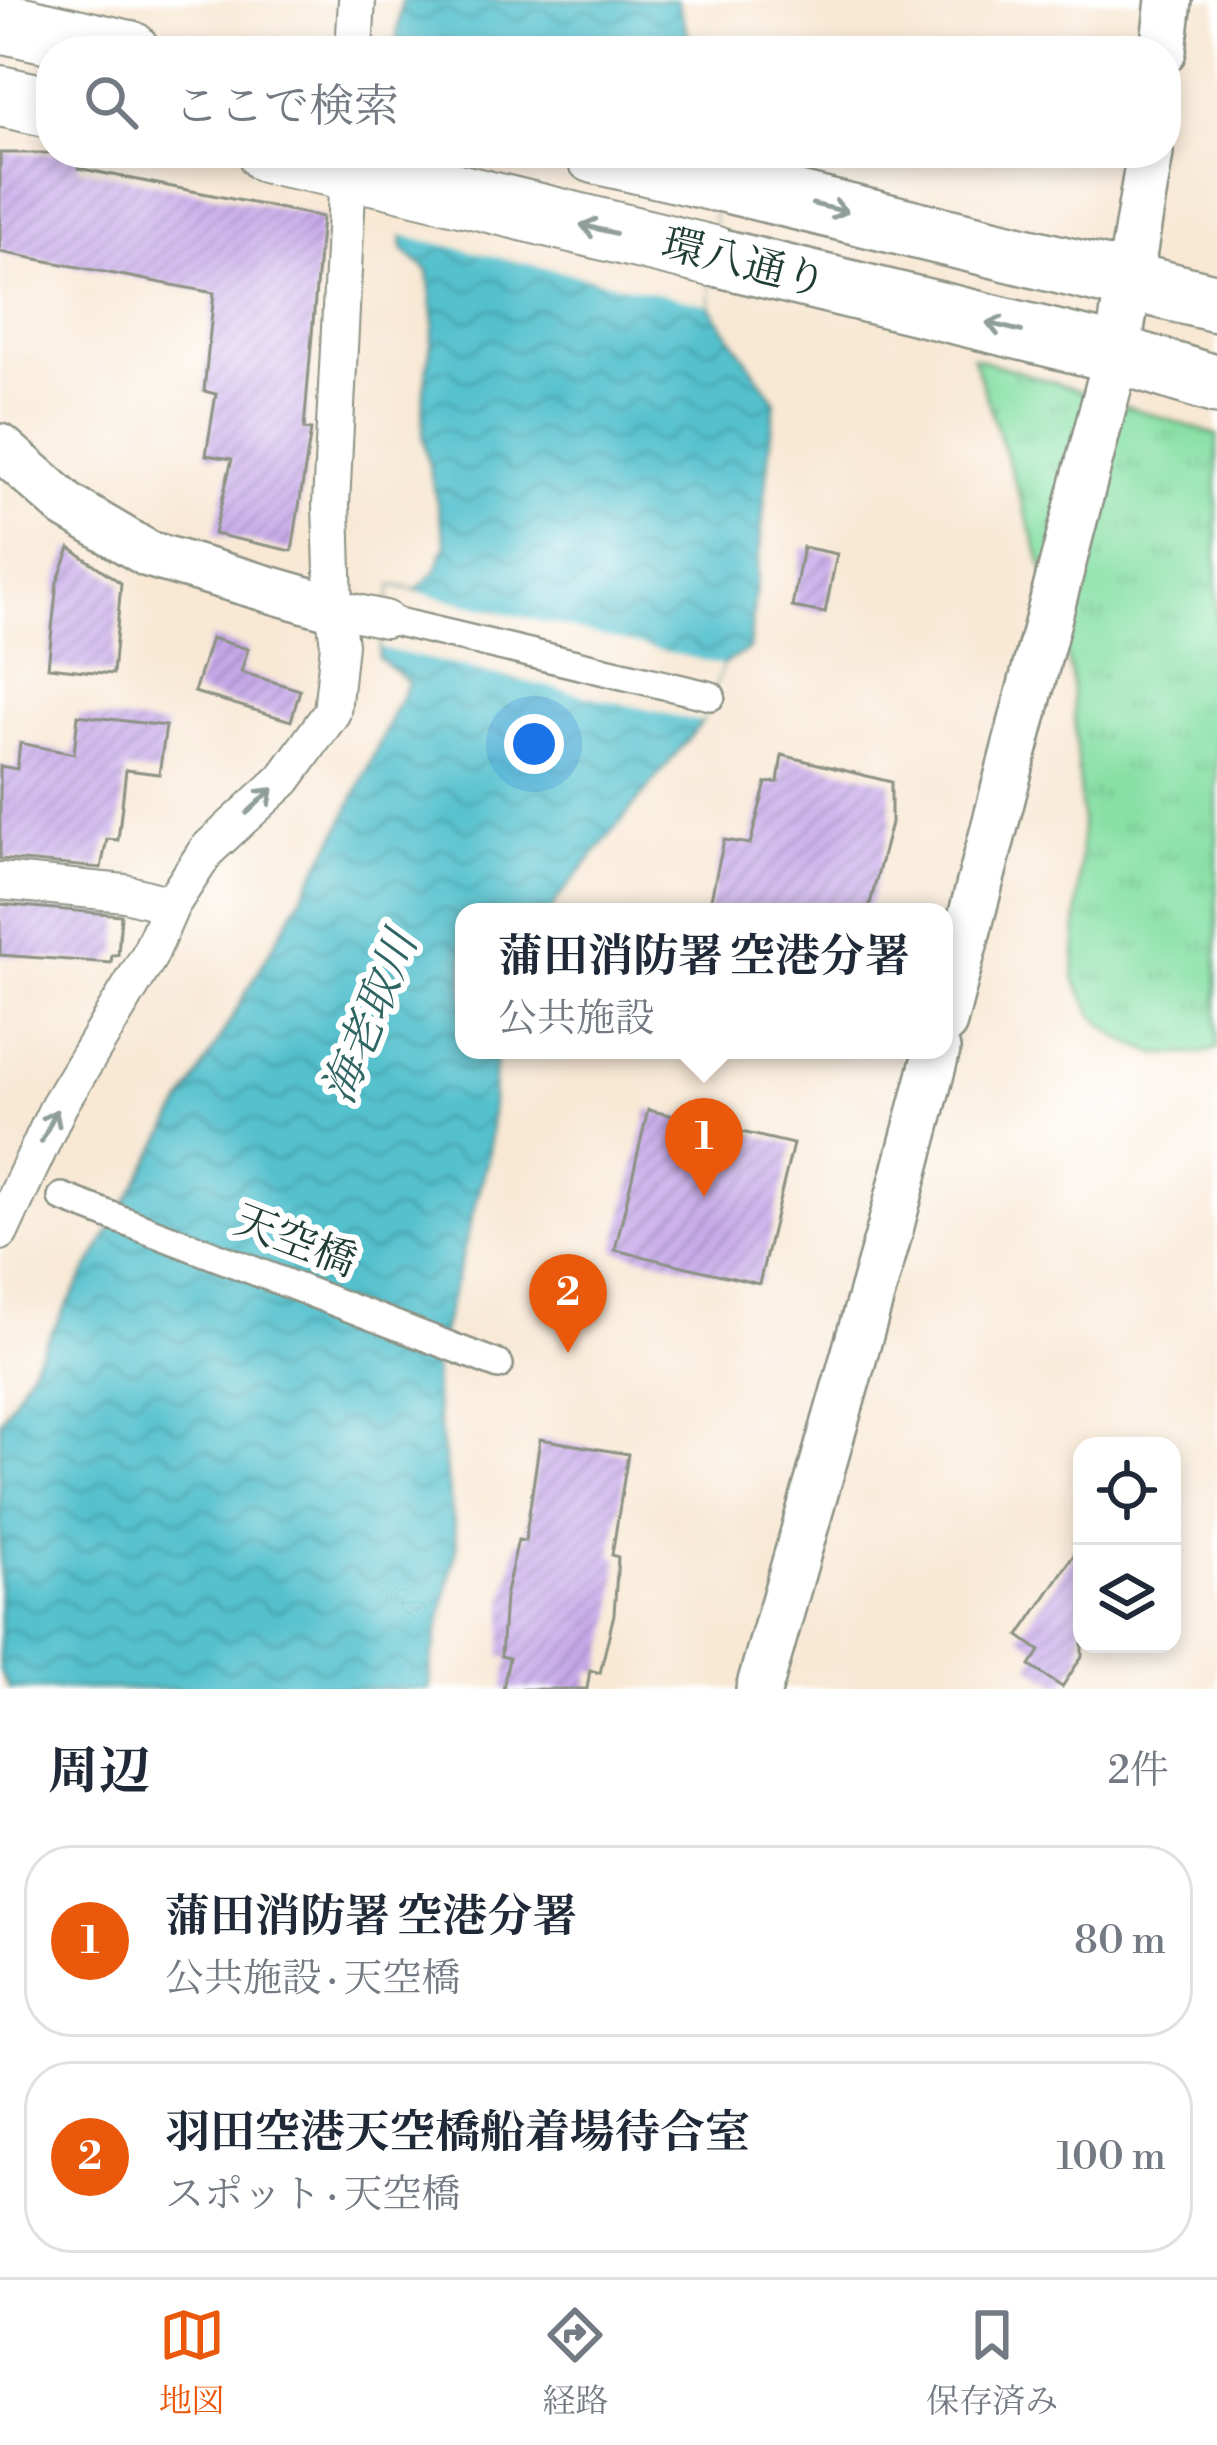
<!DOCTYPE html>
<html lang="ja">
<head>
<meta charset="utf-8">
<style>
	body { margin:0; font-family:"Libre Bodoni","Noto Serif JP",serif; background:#f6f6f7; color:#1f2937 }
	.controls { position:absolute; right:36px; bottom:36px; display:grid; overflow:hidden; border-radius:24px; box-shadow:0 6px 18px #0003 }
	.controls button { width:108px; height:108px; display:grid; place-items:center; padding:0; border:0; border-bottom:3px solid #e0e1e3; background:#fff; color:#1f2937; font:60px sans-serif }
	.you { position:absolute; left:534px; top:744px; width:42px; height:42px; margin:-30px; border:9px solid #fff; border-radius:50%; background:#1a73e8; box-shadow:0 0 0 18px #1a73e833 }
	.badge { display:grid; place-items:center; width:78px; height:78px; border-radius:50%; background:#ea580c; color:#fff; font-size:39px; font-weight:700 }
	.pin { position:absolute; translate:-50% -99px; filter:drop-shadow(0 3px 6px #0008) }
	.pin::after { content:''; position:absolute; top:63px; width:42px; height:36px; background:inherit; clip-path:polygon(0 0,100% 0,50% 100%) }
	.popup { position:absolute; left:455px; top:903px; width:498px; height:156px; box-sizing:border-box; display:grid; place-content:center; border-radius:24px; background:#fff; filter:drop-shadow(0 3px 9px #0005); font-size:39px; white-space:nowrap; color:#747a83 }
	.popup b { font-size:45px; color:#1f2937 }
	.popup::after { content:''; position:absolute; left:50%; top:100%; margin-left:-24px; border:24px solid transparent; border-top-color:#fff }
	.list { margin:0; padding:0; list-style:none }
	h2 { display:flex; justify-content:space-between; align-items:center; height:156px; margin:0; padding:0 48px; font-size:51px }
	h2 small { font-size:39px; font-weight:400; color:#747a83 }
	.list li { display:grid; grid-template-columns:78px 1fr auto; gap:36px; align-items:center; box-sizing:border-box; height:192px; margin:0 24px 24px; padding:0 24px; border:3px solid #e0e1e3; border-radius:48px }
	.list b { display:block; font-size:45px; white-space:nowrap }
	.list p { margin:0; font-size:39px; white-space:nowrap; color:#747a83 }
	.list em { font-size:39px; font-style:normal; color:#747a83 }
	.icon { flex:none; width:66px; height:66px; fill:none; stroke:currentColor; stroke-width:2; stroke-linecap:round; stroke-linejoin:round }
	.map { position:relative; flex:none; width:1217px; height:1689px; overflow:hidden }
	.search { position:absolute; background:#fff; box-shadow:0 6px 18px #0003; left:36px; right:36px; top:36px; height:132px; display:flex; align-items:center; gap:30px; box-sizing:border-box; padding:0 42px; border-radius:48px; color:#747a83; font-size:45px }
	.sheet { height:588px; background:#fff }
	nav { display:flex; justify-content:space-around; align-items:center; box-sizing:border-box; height:168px; border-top:3px solid #e0e1e3; background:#fff; font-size:33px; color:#747a83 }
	nav a { display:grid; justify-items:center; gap:6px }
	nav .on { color:#ea580c }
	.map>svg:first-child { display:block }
	.grass { fill:url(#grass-tufts); stroke:#548e6c; stroke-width:3 }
	.water { fill:url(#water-waves); stroke:#3a7f80; stroke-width:3 }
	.pier { fill:#f8e8d4 }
	.building { fill:url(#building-hatch) }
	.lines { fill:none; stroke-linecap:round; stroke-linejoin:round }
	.pedestrian-casing { stroke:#8c9284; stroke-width:32 }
	.minor-casing { stroke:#8c9284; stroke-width:40 }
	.tertiary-casing { stroke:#8c9284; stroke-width:50 }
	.primary-casing { stroke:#8c9284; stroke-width:62 }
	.trunk-casing { stroke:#8c9284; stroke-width:64 }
	.pedestrian { stroke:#fff; stroke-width:27 }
	.minor { stroke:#fff; stroke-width:36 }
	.tertiary { stroke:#fff; stroke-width:45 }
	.primary { stroke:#fff; stroke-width:57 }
	.trunk { stroke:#fff; stroke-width:60 }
	.oneway { stroke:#8f9e9a }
	.labels { text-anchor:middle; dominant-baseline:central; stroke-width:12; stroke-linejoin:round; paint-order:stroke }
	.street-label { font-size:42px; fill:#1f3d34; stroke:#fff }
	.water-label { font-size:45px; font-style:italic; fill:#2f6562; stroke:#fff }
</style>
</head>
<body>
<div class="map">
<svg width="1217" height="1689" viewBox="0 0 1217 1689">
	<defs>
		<pattern id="grass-tufts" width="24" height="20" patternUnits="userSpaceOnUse" patternTransform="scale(3)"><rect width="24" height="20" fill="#88e0a5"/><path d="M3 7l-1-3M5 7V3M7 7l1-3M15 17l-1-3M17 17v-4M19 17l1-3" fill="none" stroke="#75c18f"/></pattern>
		<pattern id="water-waves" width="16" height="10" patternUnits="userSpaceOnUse" patternTransform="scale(3)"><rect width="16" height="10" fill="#54c1cd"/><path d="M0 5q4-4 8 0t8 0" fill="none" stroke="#459ea7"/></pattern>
		<pattern id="building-hatch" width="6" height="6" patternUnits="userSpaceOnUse" patternTransform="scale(3)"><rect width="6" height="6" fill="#c6a7e9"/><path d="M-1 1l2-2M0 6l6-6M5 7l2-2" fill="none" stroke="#a089be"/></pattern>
	</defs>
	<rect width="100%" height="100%" fill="#fff"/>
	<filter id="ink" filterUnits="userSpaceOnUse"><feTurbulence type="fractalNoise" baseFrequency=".00833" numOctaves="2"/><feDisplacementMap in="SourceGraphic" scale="24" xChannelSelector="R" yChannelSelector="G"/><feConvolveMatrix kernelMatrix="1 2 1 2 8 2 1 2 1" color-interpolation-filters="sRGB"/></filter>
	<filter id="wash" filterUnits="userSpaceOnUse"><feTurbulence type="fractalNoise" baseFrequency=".004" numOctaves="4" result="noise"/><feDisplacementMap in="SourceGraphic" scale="48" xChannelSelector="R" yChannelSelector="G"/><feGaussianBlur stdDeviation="2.7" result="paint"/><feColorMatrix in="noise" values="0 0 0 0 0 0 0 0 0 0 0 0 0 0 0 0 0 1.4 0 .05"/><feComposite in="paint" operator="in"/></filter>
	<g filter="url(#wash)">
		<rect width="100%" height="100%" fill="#f8e8d4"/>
		<!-- grass -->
		<path class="grass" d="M 973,357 L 1217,435 L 1217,1049 L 1199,1054 L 1156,1054 L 1119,1038 L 1093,1015 L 1074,978 L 1082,822 L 1071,674 L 1041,560 Z"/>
		<!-- water -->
		<path class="water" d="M 402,0 L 677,0 L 693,51 L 395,51 Z
			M 399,153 L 717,153 L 709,305 L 775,401 L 749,649 L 722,665 L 702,722 L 556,901 L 551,912 L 464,912 L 464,1050 L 496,1050 L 489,1154 L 434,1363 L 435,1400 L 457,1545 L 430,1668 L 430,1689 L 9,1689 L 0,1671 L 0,1422 L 336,836 L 408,682 L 378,657 L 392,586 L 416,590 L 435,572 L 446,545 L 423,438 L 424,391 L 434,324 L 428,271 L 403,250 Z"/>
		<!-- pier -->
		<path class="pier" d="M 393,153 L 717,153 L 709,305 L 396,234 Z
			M 392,586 L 722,665 L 702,722 L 380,648 Z"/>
		<g id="blocks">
			<!-- building -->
			<path class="building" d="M 0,153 L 81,153 L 78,168 L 322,217 L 304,429 L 311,430 L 292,551 L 214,534 L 232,459 L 206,455 L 216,394 L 204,391 L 214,293 L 0,252 Z
				M 803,547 L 837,554 L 825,613 L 792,607 Z
				M 70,548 L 121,583 L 113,674 L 48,667 L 57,582 Z
				M 211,638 L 248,649 L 241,672 L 300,690 L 291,721 L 194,692 Z
				M 78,715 L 166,726 L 159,774 L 126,770 L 118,840 L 107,839 L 101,868 L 0,859 L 0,766 L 17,769 L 20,743 L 74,754 Z
				M 782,755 L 891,782 L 891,823 L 868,912 L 708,912 L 724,840 L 750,844 L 766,783 L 778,782 Z
				M 0,904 L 121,915 L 118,955 L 112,955 L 111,963 L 0,955 Z
				M 648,1110 L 793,1144 L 759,1284 L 615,1250 Z
				M 540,1439 L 628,1454 L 612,1555 L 618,1557 L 614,1614 L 600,1673 L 590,1670 L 587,1689 L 503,1689 L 509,1658 L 501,1656 L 505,1597 L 518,1540 L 525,1541 Z
				M 1082,1543 L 1082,1656 L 1062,1687 L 1030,1666 L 1040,1651 L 1019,1636 Z"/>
		</g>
	</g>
	<g filter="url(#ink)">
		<use href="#blocks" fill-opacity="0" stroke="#8c9284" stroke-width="3"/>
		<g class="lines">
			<!-- pedestrian casing -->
			<g class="pedestrian-casing">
				<path id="pedestrian" d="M 385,619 L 711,696
					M 62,1197 L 499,1365"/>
			</g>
			<!-- minor casing -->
			<g class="minor-casing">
				<path id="minor" d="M 354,51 L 357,0
					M 334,608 L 385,619
					M 0,881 L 125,893 L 171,905
					M 0,1232 L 59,1105 L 149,956 L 171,905 L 207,850 L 284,779 L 332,712 L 339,644 L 334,608 L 331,504 L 349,153"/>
			</g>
			<!-- tertiary casing -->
			<g class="tertiary-casing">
				<path id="tertiary" d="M 1163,51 L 1169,0
					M 0,447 L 67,506 L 148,554 L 334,608
					M 944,1022 L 1117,354 L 1150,153
					M 759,1689 L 889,1233 L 937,1050"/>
			</g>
			<!-- primary casing -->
			<g class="primary-casing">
				<path id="primary" d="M 716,181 L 1217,303
					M 712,256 L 1117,354 L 1217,385"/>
			</g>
			<!-- trunk casing -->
			<g class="trunk-casing">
				<path id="trunk" d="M 0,22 L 129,51
					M 0,96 L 51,107
					M 268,153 L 387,177 L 712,256
					M 595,153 L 716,181"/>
			</g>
			<!-- pedestrian -->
			<use href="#pedestrian" class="pedestrian"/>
			<!-- minor -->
			<use href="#minor" class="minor"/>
			<!-- tertiary -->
			<use href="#tertiary" class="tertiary"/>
			<!-- primary -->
			<use href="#primary" class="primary"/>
			<!-- trunk -->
			<use href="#trunk" class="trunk"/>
		</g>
		<!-- one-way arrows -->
		<defs><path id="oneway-shaft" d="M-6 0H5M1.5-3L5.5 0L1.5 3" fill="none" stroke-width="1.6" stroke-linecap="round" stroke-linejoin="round" transform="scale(3)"/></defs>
		<g class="oneway">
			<use href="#oneway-shaft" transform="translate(830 208) rotate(13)"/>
			<use href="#oneway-shaft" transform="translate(598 229) rotate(-166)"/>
			<use href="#oneway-shaft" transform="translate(1004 327) rotate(-166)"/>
			<use href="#oneway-shaft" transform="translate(260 801) rotate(-43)"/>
			<use href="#oneway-shaft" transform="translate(49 1126) rotate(-65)"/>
		</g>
	</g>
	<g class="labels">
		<!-- street labels -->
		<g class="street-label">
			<text transform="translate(744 264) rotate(14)">環八通り</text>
			<text transform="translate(295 1242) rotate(21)">天空橋</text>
		</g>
		<!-- water labels -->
		<g class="water-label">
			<text transform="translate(371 1018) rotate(-68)">海老取川</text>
		</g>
	</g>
</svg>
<div class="controls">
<button><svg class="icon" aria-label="locate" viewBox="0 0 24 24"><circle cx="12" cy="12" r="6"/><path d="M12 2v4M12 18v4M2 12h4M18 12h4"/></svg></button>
<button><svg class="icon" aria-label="layers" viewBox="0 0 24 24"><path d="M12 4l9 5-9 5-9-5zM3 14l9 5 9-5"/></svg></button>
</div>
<div class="you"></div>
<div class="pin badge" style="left:704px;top:1197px">1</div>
<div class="popup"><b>蒲田消防署 空港分署</b>公共施設</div>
<div class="pin badge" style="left:568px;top:1353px">2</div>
<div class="search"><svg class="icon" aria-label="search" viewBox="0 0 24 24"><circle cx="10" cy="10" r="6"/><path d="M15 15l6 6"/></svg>ここで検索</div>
</div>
<section class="sheet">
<h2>周辺<small>2件</small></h2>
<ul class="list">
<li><span class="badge">1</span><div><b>蒲田消防署 空港分署</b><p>公共施設 · 天空橋</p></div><em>80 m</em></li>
<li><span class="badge">2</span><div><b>羽田空港天空橋船着場待合室</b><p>スポット · 天空橋</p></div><em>100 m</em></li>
</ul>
</section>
<nav>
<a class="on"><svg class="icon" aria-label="map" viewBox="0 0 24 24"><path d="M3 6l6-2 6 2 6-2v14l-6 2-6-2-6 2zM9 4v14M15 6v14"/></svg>地図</a>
<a><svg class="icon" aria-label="directions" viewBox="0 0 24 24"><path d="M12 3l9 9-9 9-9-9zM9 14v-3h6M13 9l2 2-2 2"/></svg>経路</a>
<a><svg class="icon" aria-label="saved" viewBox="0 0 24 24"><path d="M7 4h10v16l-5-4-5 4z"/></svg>保存済み</a>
</nav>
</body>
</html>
